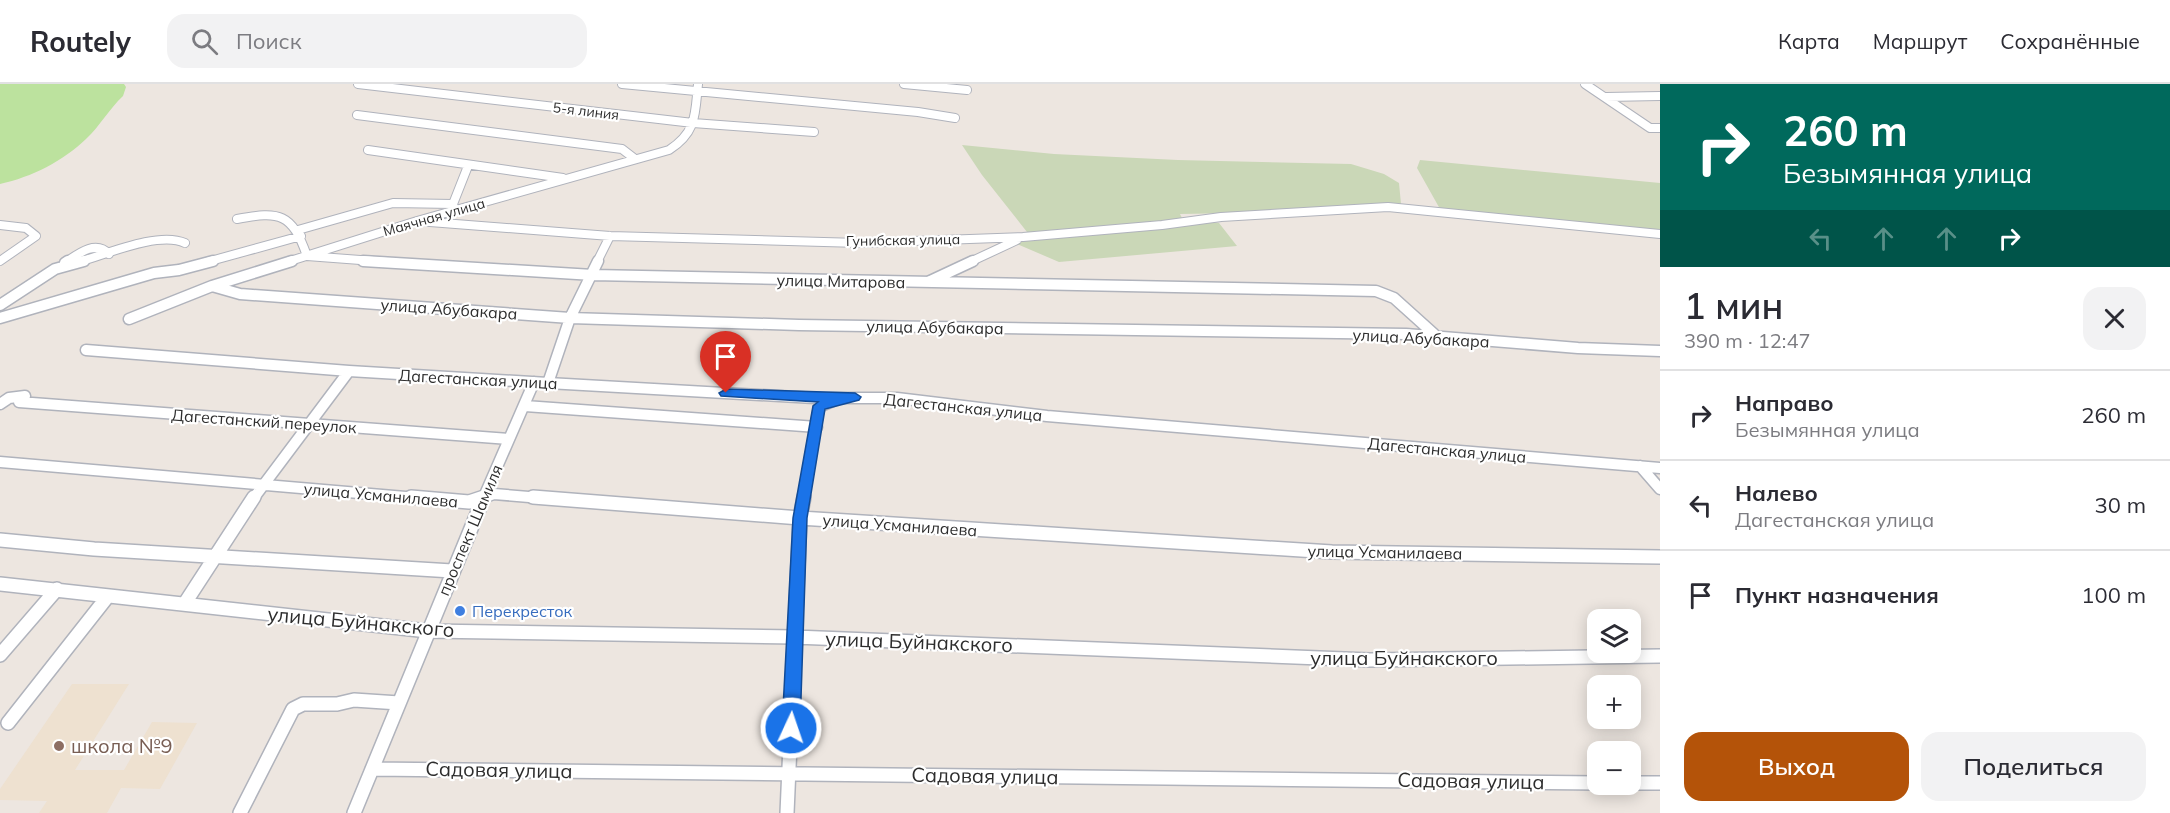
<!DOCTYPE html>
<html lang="ru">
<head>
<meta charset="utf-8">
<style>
	:root { --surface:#fff; --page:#f2f2f3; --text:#2b2b33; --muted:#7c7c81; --line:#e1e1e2; --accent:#b45309 }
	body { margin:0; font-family:Mulish,sans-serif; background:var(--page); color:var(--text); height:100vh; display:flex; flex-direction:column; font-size:22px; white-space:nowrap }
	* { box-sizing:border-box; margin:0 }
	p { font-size:20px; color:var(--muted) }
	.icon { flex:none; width:33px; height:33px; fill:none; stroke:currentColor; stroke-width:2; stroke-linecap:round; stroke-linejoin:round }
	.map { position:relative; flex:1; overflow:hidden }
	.panel { display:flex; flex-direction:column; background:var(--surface); width:510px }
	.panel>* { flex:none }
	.guide { background:#00695c; color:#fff; overflow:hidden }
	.tools { position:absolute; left:1587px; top:525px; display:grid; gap:12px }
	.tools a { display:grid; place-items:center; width:54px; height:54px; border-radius:12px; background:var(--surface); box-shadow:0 3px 15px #0003; font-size:30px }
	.pin { position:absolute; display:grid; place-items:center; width:51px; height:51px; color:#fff; margin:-62px -26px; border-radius:50% 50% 50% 0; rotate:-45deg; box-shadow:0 0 6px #0007 }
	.pin .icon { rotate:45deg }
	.me { position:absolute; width:66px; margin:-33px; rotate:3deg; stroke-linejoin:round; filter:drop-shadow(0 0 4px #0008) }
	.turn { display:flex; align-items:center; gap:21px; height:126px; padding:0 24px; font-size:27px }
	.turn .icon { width:78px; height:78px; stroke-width:2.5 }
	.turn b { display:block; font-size:42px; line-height:51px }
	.lanes { display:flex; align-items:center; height:57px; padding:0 24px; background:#0003; justify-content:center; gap:30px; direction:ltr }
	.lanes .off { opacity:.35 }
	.round { display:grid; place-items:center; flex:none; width:63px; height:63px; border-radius:18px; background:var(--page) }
	.summary { display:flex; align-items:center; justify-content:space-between; height:102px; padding:0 24px }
	h1 { font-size:36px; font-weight:600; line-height:45px }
	.cta { display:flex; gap:12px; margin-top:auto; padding:12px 24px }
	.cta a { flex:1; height:69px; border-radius:18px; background:var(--accent); color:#fff; font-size:24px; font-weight:600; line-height:69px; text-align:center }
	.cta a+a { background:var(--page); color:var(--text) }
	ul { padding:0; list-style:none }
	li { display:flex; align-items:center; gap:18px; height:90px; padding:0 24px; border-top:2px solid var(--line) }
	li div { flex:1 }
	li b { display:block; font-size:22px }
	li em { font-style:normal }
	header { display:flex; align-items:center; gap:36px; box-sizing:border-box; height:84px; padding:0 30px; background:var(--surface); border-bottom:2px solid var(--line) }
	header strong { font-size:28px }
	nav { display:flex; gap:33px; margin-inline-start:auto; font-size:21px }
	.search { width:420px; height:54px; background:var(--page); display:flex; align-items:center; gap:15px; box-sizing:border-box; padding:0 21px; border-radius:18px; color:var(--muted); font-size:22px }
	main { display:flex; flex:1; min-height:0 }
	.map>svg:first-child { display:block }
	.education { fill:#eee1d0 }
	.green { fill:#bce29e }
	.cemetery { fill:#cad7b7 }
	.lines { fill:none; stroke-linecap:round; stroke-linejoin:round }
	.street-far2-casing { stroke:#b0b3bc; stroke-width:10 }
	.street-far1-casing { stroke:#b0b3bc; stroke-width:13 }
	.street-casing { stroke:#b0b3bc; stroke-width:16 }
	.street-far2 { stroke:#fff; stroke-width:8 }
	.street-far1 { stroke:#fff; stroke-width:10 }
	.street { stroke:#fff; stroke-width:13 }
	.route { fill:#1a73e8; stroke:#114b97; stroke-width:1.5 }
	.shop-dot { fill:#3f7fe0; stroke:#fff; stroke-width:2 }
	.education-dot { fill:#8d6e63; stroke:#fff; stroke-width:2 }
	.labels { text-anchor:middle; stroke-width:4.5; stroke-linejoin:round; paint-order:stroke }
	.far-street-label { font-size:14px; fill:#2d2d2d; stroke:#fff }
	.street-label { font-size:16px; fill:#2d2d2d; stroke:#fff }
	.shop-label { font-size:16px; fill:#366cbe; stroke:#fff; text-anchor:start }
	.near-street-label { font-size:20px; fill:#2d2d2d; stroke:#fff }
	.near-education-label { font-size:20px; fill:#785e54; stroke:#fff; text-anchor:start }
</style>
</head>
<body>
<header>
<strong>Routely</strong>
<div class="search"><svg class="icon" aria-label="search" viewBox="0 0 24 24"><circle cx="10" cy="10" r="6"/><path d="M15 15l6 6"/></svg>Поиск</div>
<nav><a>Карта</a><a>Маршрут</a><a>Сохранённые</a></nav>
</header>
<main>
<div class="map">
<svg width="1660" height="729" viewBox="0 0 1660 729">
	<rect width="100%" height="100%" fill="#ede6e0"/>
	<!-- education -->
	<path class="education" d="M72 600H129L75 686H124L152 638 197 639 160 705 121 704 107 729H39L47 717 0 716V705Z"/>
	<!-- green -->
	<path class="green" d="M0 0H124L126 3 123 12C109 25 100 42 86 55 63 77 32 93 0 100Z"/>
	<!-- cemetery -->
	<path class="cemetery" d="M962 61 1054 70 1178 76 1351 80 1384 90 1399 99 1401 120 1239 129 1180 130 1182 134 1219 139 1237 162 1059 178 1017 160 1027 148 982 91Z
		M1420 76 1660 99V147L1440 125 1417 84Z"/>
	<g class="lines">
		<defs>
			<path id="street-far2" d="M358 0 693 39 814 48
				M622 0 918 28 955 34
				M904 0 967 6
				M1585 0 1650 44H1660
				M1606 13 1660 12
				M357 31 622 65 635 75
				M368 66 563 94
				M455 127 453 120 468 82
				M237 135C280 127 292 129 307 172L387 178
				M417 137 610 152 859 159 1023 153 1162 141 1221 133 1388 123 1660 150
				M0 141 26 144 36 152 0 177
				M298 146 393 119 453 120
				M66 178C79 169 96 156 109 170
				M79 178C107 170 159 147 185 159
				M207 178 301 152
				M287 178 417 137 669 66C697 48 695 30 698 0
				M597 178 610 152
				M970 178 1017 156"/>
			<path id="street-far1" d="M363 177 593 191 1376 207 1394 214 1434 250
				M65 179 68 177
				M928 198 973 177
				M212 202 240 210 570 234 799 241 1406 250 1578 264 1660 267
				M0 221 55 185 84 177
				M0 234 154 189 179 186 213 177
				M129 235 212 202 292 177
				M86 266 349 287 548 299 814 314H897L1047 332 1660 384
				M548 299 570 234 598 177
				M19 318 509 355
				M0 320 9 314 25 312
				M525 322 817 343
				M0 378 429 415
				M1640 382 1660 405
				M253 415 349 287
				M480 415 494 410 553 415
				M483 415 534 298
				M803 415 819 323 835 316"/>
			<path id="street" d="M411 413 469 418 484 413
				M533 413 800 434 1332 468 1660 473
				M0 456 94 465 452 487
				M0 500 428 547 795 553 1370 576 1660 572
				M185 519 254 413
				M0 571 57 505
				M8 639 108 512
				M372 685 1598 699
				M1630 699H1660
				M240 729 293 625 303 620H337L354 616 399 619
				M354 729 484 413
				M787 729 800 434 804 413"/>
		</defs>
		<!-- street-far2 casing -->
		<use href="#street-far2" class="street-far2-casing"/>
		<!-- street-far1 casing -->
		<use href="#street-far1" class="street-far1-casing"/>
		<!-- street casing -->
		<use href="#street" class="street-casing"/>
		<!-- street-far2 -->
		<use href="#street-far2" class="street-far2"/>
		<!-- street-far1 -->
		<use href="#street-far1" class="street-far1"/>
		<!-- street -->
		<use href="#street" class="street"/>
	</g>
	<!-- route -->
	<path class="route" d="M726 305 855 309 861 313 859 316 825 325 807 434 800 644 798 650 791 652 785 650 782 644 793 434 813 322 818 318 721 312 719 309Z"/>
	<!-- markers -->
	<circle class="shop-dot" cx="460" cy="527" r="6"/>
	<circle class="education-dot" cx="59" cy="662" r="6"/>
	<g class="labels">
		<!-- far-street labels -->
		<g class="far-street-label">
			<text transform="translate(586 27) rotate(7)" y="5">5-я линия</text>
			<text transform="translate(434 133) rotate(-16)" y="5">Маячная улица</text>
			<text transform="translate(903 156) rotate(-1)" y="5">Гунибская улица</text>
		</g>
		<!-- street labels -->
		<g class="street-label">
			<text transform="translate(841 197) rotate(1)" y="6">улица Митарова</text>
			<text transform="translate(449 225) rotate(4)" y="6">улица Абубакара</text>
			<text transform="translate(935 243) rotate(1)" y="6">улица Абубакара</text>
			<text transform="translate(1421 254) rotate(3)" y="6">улица Абубакара</text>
			<text transform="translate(478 295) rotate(3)" y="6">Дагестанская улица</text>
			<text transform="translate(963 323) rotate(6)" y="6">Дагестанская улица</text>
			<text transform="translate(264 337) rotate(4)" y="6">Дагестанский переулок</text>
			<text transform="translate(1447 366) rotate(5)" y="6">Дагестанская улица</text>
			<text transform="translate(381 411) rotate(5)" y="6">улица Усманилаева</text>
			<text transform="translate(900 441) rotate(4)" y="6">улица Усманилаева</text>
			<text transform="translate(470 446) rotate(-67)" y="6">проспект Шамиля</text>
			<text transform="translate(1385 468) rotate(1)" y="6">улица Усманилаева</text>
		</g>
		<!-- shop labels -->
		<g class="shop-label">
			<text x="472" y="533">Перекресток</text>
		</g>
		<!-- near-street labels -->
		<g class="near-street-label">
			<text transform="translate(361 538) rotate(5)" y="7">улица Буйнакского</text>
			<text transform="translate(919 558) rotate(2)" y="7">улица Буйнакского</text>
			<text x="1404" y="581">улица Буйнакского</text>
			<text transform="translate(499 686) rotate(1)" y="7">Садовая улица</text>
			<text transform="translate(985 692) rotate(1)" y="7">Садовая улица</text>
			<text transform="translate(1471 697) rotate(1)" y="7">Садовая улица</text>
		</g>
		<!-- near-education labels -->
		<g class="near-education-label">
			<text x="71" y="669">школа №9</text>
		</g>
	</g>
</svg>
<div class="tools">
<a><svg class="icon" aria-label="layers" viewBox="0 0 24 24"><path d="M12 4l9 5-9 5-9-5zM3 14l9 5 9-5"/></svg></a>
<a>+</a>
<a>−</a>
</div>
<div class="pin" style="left:726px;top:309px;background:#d93025"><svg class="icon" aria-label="arrive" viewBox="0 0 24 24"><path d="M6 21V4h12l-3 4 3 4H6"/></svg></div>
<svg class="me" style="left:791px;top:644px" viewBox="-20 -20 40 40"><circle r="17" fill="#1a73e8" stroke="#fff" stroke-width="3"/><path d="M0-11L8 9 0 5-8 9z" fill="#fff"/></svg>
</div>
<section class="panel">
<div class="guide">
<div class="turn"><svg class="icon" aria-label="right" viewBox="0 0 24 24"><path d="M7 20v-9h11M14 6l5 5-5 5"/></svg><div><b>260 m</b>Безымянная улица</div></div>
<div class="lanes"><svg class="icon off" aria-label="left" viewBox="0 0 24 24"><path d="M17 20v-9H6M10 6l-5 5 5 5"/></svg><svg class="icon off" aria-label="ahead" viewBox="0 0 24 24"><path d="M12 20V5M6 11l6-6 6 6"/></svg><svg class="icon off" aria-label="ahead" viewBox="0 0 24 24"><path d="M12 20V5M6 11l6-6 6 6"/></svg><svg class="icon" aria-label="right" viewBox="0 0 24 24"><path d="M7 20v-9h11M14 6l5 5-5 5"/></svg></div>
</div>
<div class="summary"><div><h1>1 мин</h1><p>390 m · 12:47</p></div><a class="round"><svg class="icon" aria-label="close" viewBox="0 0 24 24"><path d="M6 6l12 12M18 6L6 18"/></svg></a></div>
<ul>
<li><svg class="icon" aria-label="right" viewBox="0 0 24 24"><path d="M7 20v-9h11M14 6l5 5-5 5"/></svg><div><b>Направо</b><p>Безымянная улица</p></div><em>260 m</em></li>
<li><svg class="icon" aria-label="left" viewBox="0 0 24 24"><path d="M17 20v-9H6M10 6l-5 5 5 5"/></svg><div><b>Налево</b><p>Дагестанская улица</p></div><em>30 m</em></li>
<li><svg class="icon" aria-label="arrive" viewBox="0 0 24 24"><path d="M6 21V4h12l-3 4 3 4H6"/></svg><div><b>Пункт назначения</b></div><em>100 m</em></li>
</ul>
<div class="cta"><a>Выход</a><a>Поделиться</a></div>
</section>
</main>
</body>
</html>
